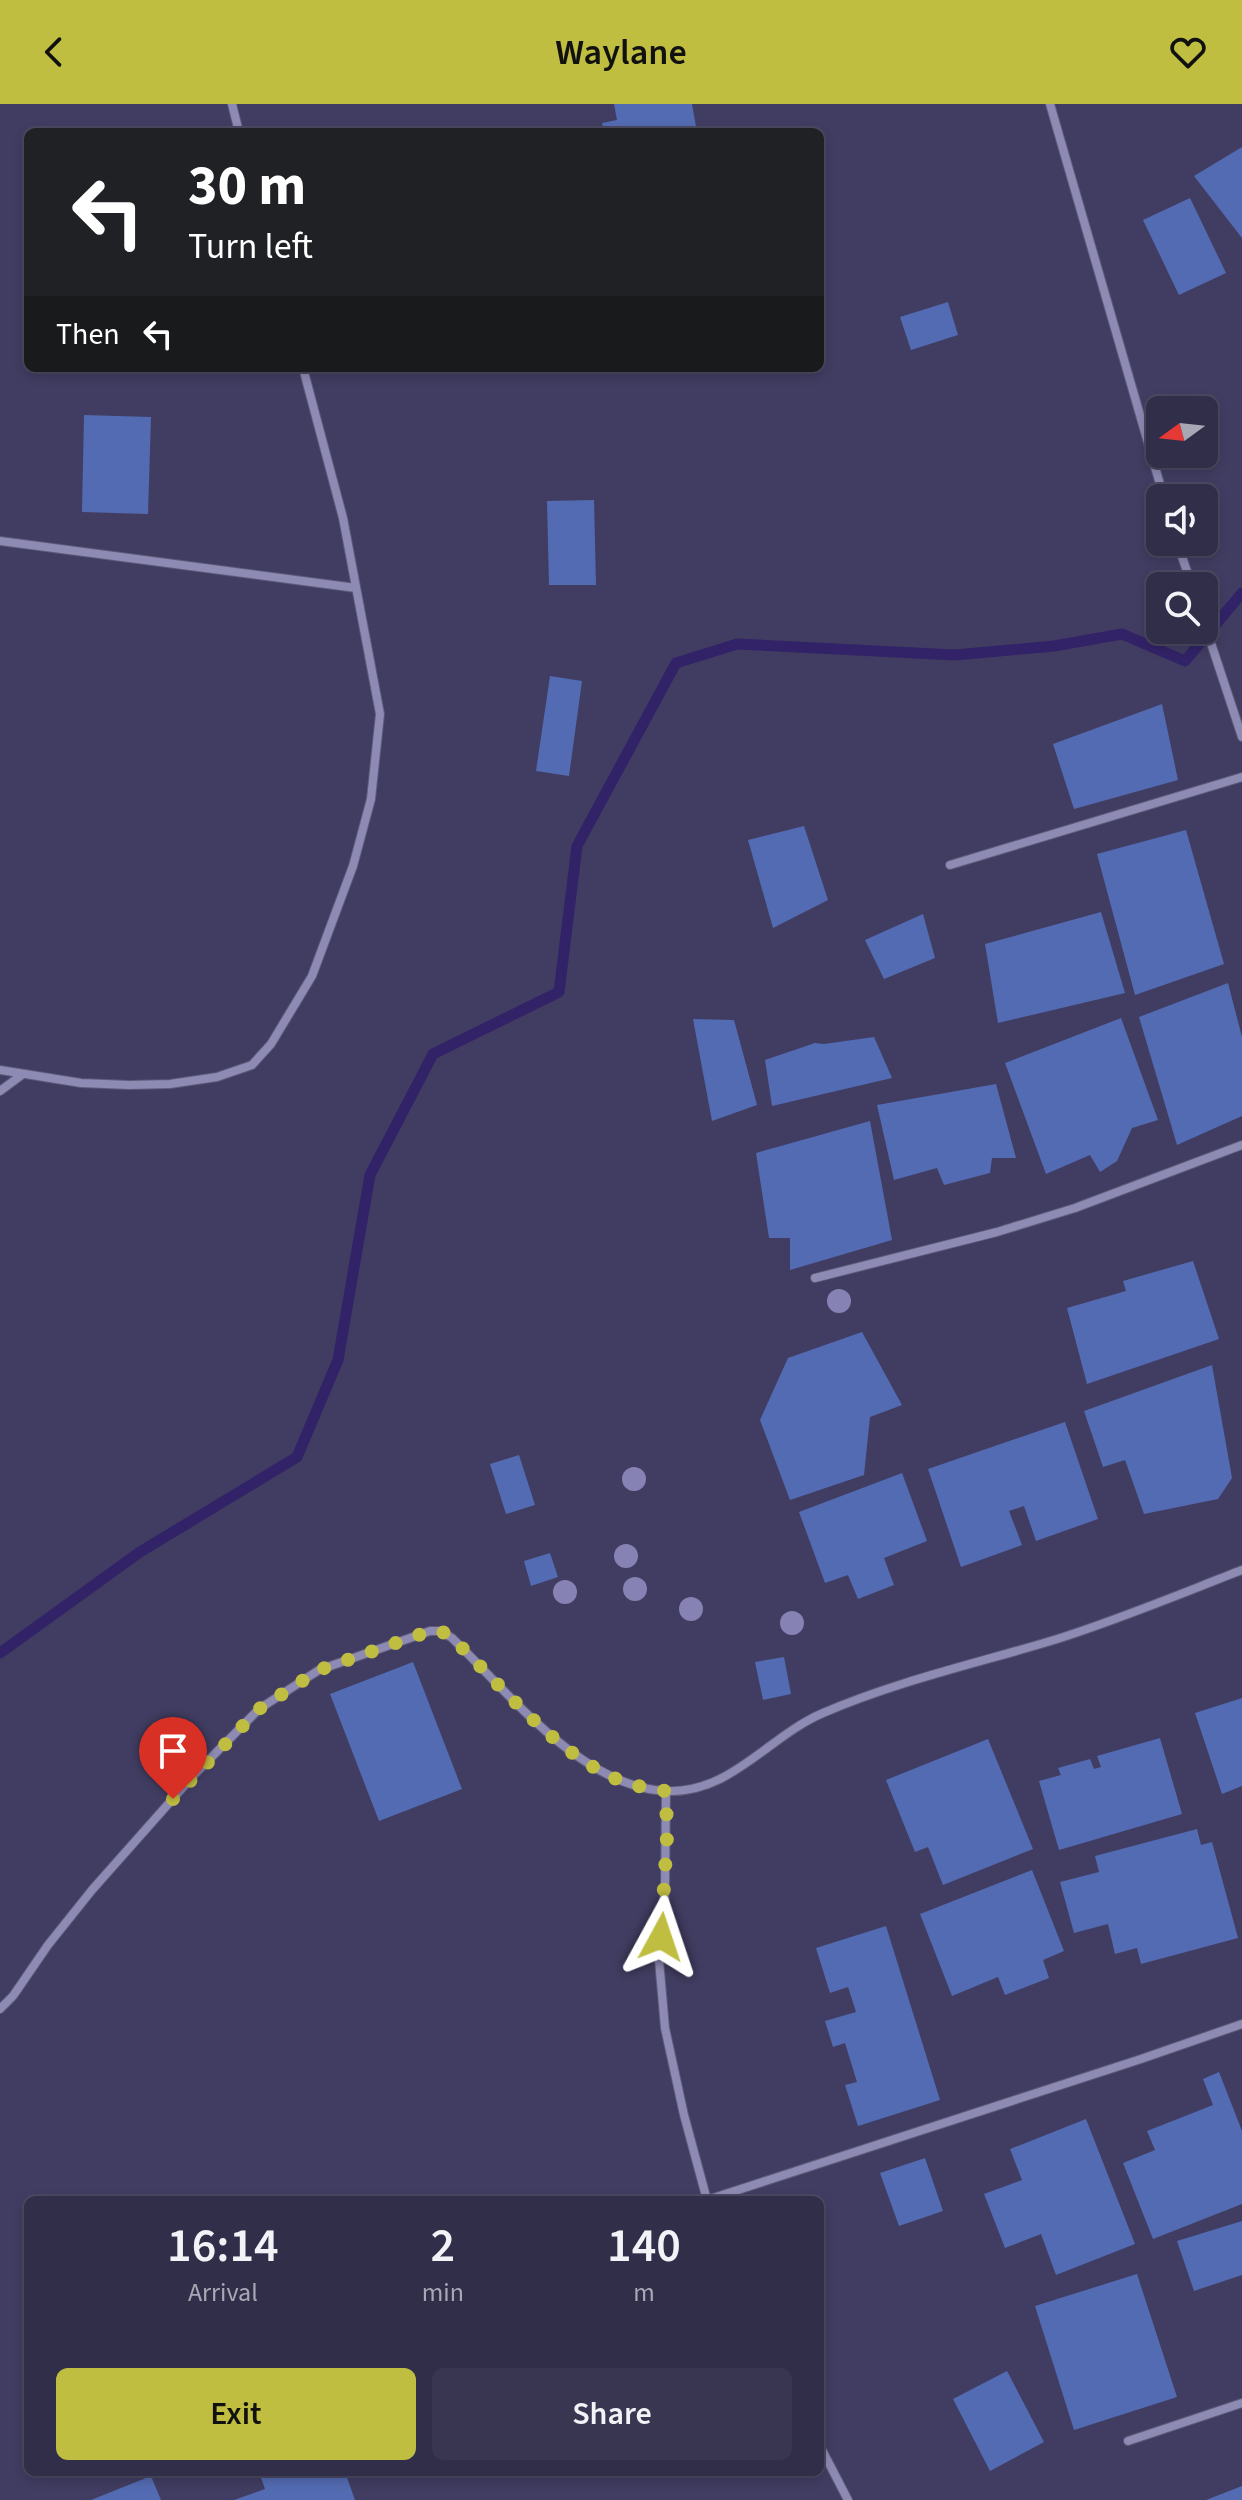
<!DOCTYPE html>
<html lang="en">
<head>
<meta charset="utf-8">
<style>
	:root { --surface:#312e4a; --page:#393651; --text:#f1f3f6; --muted:#a8a8b5; --line:#4c4a62; --accent:#c0be40 }
	body { margin:0; font-family:"Source Sans 3",sans-serif; background:var(--page); color:var(--text); height:100vh; display:flex; flex-direction:column; font-size:30px; white-space:nowrap }
	* { box-sizing:border-box; margin:0 }
	p { font-size:26px; color:var(--muted) }
	.icon { flex:none; width:44px; height:44px; fill:none; stroke:currentColor; stroke-width:2; stroke-linecap:round; stroke-linejoin:round }
	.map { position:relative; flex:1; overflow:hidden }
	.sheet { position:absolute; left:24px; top:2092px; width:800px; height:280px; display:flex; flex-direction:column; background:var(--surface); border-radius:12px; box-shadow:0 4px 12px #0003,0 0 0 2px var(--line) }
	.sheet>* { flex:none }
	.top-card { position:absolute; left:24px; top:24px; width:800px; height:244px; border-radius:12px; box-shadow:0 4px 12px #0003,0 0 0 2px var(--line); background:#202124; color:#fff; overflow:hidden }
	.needle { width:52px; rotate:255deg }
	.controls { position:absolute; left:1146px; top:292px; display:grid; gap:16px }
	.controls a { display:grid; place-items:center; width:72px; height:72px; border-radius:12px; background:var(--surface); box-shadow:0 4px 12px #0003,0 0 0 2px var(--line); font-size:40px }
	.pin { position:absolute; display:grid; place-items:center; width:68px; height:68px; color:#fff; margin:-82px -34px; border-radius:50% 50% 50% 0; rotate:-45deg; box-shadow:0 0 8px #0007 }
	.pin .icon { rotate:45deg }
	.me { position:absolute; width:88px; margin:-44px; rotate:5deg; stroke-linejoin:round; filter:drop-shadow(0 0 6px #0008) }
	.turn { display:flex; align-items:center; gap:28px; height:168px; padding:0 32px; font-size:36px }
	.turn .icon { width:104px; height:104px; stroke-width:2.5 }
	.turn b { display:block; font-size:56px; line-height:68px }
	.then { display:flex; align-items:center; height:76px; padding:0 32px; background:#0003; gap:16px; font-size:30px }
	.eta { display:flex; justify-content:space-evenly; align-items:center; height:136px; text-align:center }
	.eta b { font-size:48px; font-weight:600; line-height:56px }
	.cta { display:flex; gap:16px; margin-top:auto; padding:16px 32px }
	.cta a { flex:1; height:92px; border-radius:12px; background:var(--accent); color:#111; font-size:32px; font-weight:600; line-height:92px; text-align:center }
	.cta a+a { background:var(--page); color:var(--text) }
	header { display:flex; justify-content:space-between; align-items:center; height:104px; padding:0 32px; background:var(--accent); color:#111; font-size:36px; font-weight:600 }
	.map>svg:first-child { display:block }
	.lines { fill:none; stroke-linecap:round; stroke-linejoin:round }
	.stream { stroke:#322368; stroke-width:11 }
	.building { fill:#536bb2 }
	.minor-casing { stroke:#5d5a79; stroke-width:10 }
	.minor { stroke:#8d8ab3; stroke-width:8 }
	.tree { fill:#8682b4 }
	.route { stroke:#c0be40; stroke-width:14; stroke-dasharray:0 25.2 }
</style>
</head>
<body>
<header><svg class="icon" aria-label="back" viewBox="0 0 24 24"><path d="M15 5l-7 7 7 7"/></svg>Waylane<svg class="icon" aria-label="heart" viewBox="0 0 24 24"><path d="M12 20l-8-8c-3-5 5-10 8-4 3-6 11-1 8 4z"/></svg></header>
<div class="map">
<svg width="1242" height="2396" viewBox="0 0 1242 2396">
	<rect width="100%" height="100%" fill="#413d62"/>
	<g class="lines">
		<!-- stream -->
		<path class="stream" d="M0 1549 140 1448 297 1353 338 1256 370 1071 433 950 559 888 577 742 676 559 737 540 955 551 1054 542 1122 530 1185 557 1242 489"/>
	</g>
	<!-- building -->
	<path class="building" d="M614 0H692L697 28H604L602 19 617 16Z
		M1242 43V134L1194 72Z
		M1190 94 1226 169 1179 191 1143 116Z
		M948 198 958 231 911 246 900 213Z
		M84 311 151 313 148 410 82 408Z
		M594 396 596 481H549L547 397Z
		M550 572 582 577 569 672 536 667Z
		M1162 600 1178 676 1074 705 1053 640Z
		M804 722 828 796 773 824 748 736Z
		M1186 726 1224 860 1135 891 1097 750Z
		M1101 808 1125 889 998 919 985 840Z
		M923 810 935 854 884 875 865 836Z
		M1228 879 1242 933V1012L1177 1041 1139 913Z
		M1121 914 1158 1016 1132 1024 1117 1057 1100 1068 1090 1051 1046 1070 1005 959Z
		M693 915 734 916 757 1001 712 1017Z
		M874 933 892 974 772 1002 765 956 815 939 824 940Z
		M996 980 1016 1054H992L990 1069 944 1081 937 1064 894 1076 877 1001Z
		M870 1017 892 1136 790 1166V1134H769L756 1049Z
		M1193 1157 1219 1235 1087 1280 1067 1204 1126 1187 1123 1177Z
		M862 1228 902 1301 870 1313 864 1371 790 1396 760 1316 788 1254Z
		M1212 1261 1232 1374 1218 1395 1144 1410 1125 1356 1103 1363 1084 1307Z
		M1065 1318 1098 1415 1036 1437 1024 1402 1009 1407 1022 1441 961 1463 928 1365Z
		M519 1351 535 1401 506 1410 490 1360Z
		M902 1369 927 1437 884 1454 894 1481 858 1495 848 1471 825 1479 799 1408Z
		M550 1449 558 1473 531 1482 524 1457Z
		M784 1553 791 1590 763 1596 755 1558Z
		M413 1558 462 1685 379 1717 330 1590Z
		M1242 1594V1682L1222 1690 1195 1609Z
		M1160 1634 1182 1710 1059 1746 1039 1677 1061 1671 1058 1664 1090 1655 1094 1665 1101 1663 1097 1652Z
		M988 1635 1033 1745 943 1781 928 1743 915 1748 886 1676Z
		M1197 1725 1201 1741 1212 1738 1238 1834 1141 1860 1137 1844 1115 1850 1108 1820 1074 1829 1060 1778 1099 1768 1095 1752Z
		M1032 1766 1064 1847 1043 1856 1049 1874 1005 1891 998 1873 952 1892 920 1810Z
		M886 1822 940 1996 858 2022 845 1981 857 1978 845 1939 833 1943 825 1917 856 1908 848 1883 830 1889 816 1844Z
		M1219 1968 1242 2027V2100L1153 2135 1123 2059 1155 2046 1147 2027 1213 2001 1203 1975Z
		M1086 2015 1135 2140 1056 2171 1041 2130 1005 2144 984 2090 1022 2076 1010 2045Z
		M925 2054 943 2107 899 2122 880 2069Z
		M1242 2117V2171L1194 2187 1177 2137Z
		M1137 2170 1177 2293 1074 2326 1035 2202Z
		M1007 2267 1044 2338 990 2367 953 2295Z
		M259 2368H345L355 2396H234L265 2385Z
		M151 2372 161 2396H91Z
		M1242 2382V2396H1206Z"/>
	<g class="lines">
		<defs>
			<path id="minor" d="M232 0 239 28
				M1050 0 1164 394
				M0 437 356 484
				M1177 438 1192 482
				M1204 518 1242 633
				M950 761 1242 673
				M0 966 81 979 129 981 170 980 217 973 252 961 271 940 312 872 353 762 371 695 380 610 343 414 303 264
				M0 987 23 970
				M815 1174 997 1128 1075 1104 1242 1041
				M666 1687 665 1786 659 1856 665 1924 684 2011 707 2096
				M0 1905 13 1892 48 1841 92 1786 193 1672 259 1605 319 1566 430 1527H441L452 1534C508 1588 581 1682 664 1687 730 1691 767 1633 823 1609 897 1577 978 1559 1054 1536 1118 1516 1180 1490 1242 1466
				M707 2096 1141 1955 1242 1920
				M1128 2337 1242 2299
				M820 2342 848 2396"/>
		</defs>
		<!-- minor casing -->
		<use href="#minor" class="minor-casing"/>
		<!-- minor -->
		<use href="#minor" class="minor"/>
	</g>
	<!-- trees -->
	<g class="tree">
		<circle cx="839" cy="1197" r="12"/>
		<circle cx="634" cy="1375" r="12"/>
		<circle cx="626" cy="1452" r="12"/>
		<circle cx="635" cy="1485" r="12"/>
		<circle cx="565" cy="1488" r="12"/>
		<circle cx="691" cy="1505" r="12"/>
		<circle cx="792" cy="1519" r="12"/>
	</g>
	<g class="lines">
		<!-- route -->
		<path class="route" d="M173 1695 259 1605 319 1566 430 1527H441L452 1534C498 1578 550 1642 606 1670 624 1680 645 1684 666 1687L667 1733 661 1833"/>
	</g>
</svg>
<div class="controls">
<a><svg class="needle" viewBox="-14 -14 28 28"><path d="M0-13l5 13h-10z" fill="#e53935"/><path d="M0 13l5-13h-10z" fill="#a8a8b5"/></svg></a>
<a><svg class="icon" aria-label="sound" viewBox="0 0 24 24"><path d="M4 9h4l5-4v14l-5-4H4zM17 9q2 3 0 6"/></svg></a>
<a><svg class="icon" aria-label="search" viewBox="0 0 24 24"><circle cx="10" cy="10" r="6"/><path d="M15 15l6 6"/></svg></a>
</div>
<div class="pin" style="left:173px;top:1695px;background:#d93025"><svg class="icon" aria-label="arrive" viewBox="0 0 24 24"><path d="M6 21V4h12l-3 4 3 4H6"/></svg></div>
<svg class="me" style="left:661px;top:1833px" viewBox="-20 -20 40 40"><path d="M0-17L14 15 0 8-14 15z" fill="#c0be40" stroke="#fff" stroke-width="4"/></svg>
<div class="top-card">
<div class="turn"><svg class="icon" aria-label="left" viewBox="0 0 24 24"><path d="M17 20v-9H6M10 6l-5 5 5 5"/></svg><div><b>30 m</b>Turn left</div></div>
<div class="then">Then<svg class="icon" aria-label="left" viewBox="0 0 24 24"><path d="M17 20v-9H6M10 6l-5 5 5 5"/></svg></div>
</div>
<section class="sheet">
<div class="eta">
<div><b>16:14</b><p>Arrival</p></div>
<div><b>2</b><p>min</p></div>
<div><b>140</b><p>m</p></div>
</div>
<div class="cta"><a>Exit</a><a>Share</a></div>
</section>
</div>
</body>
</html>
